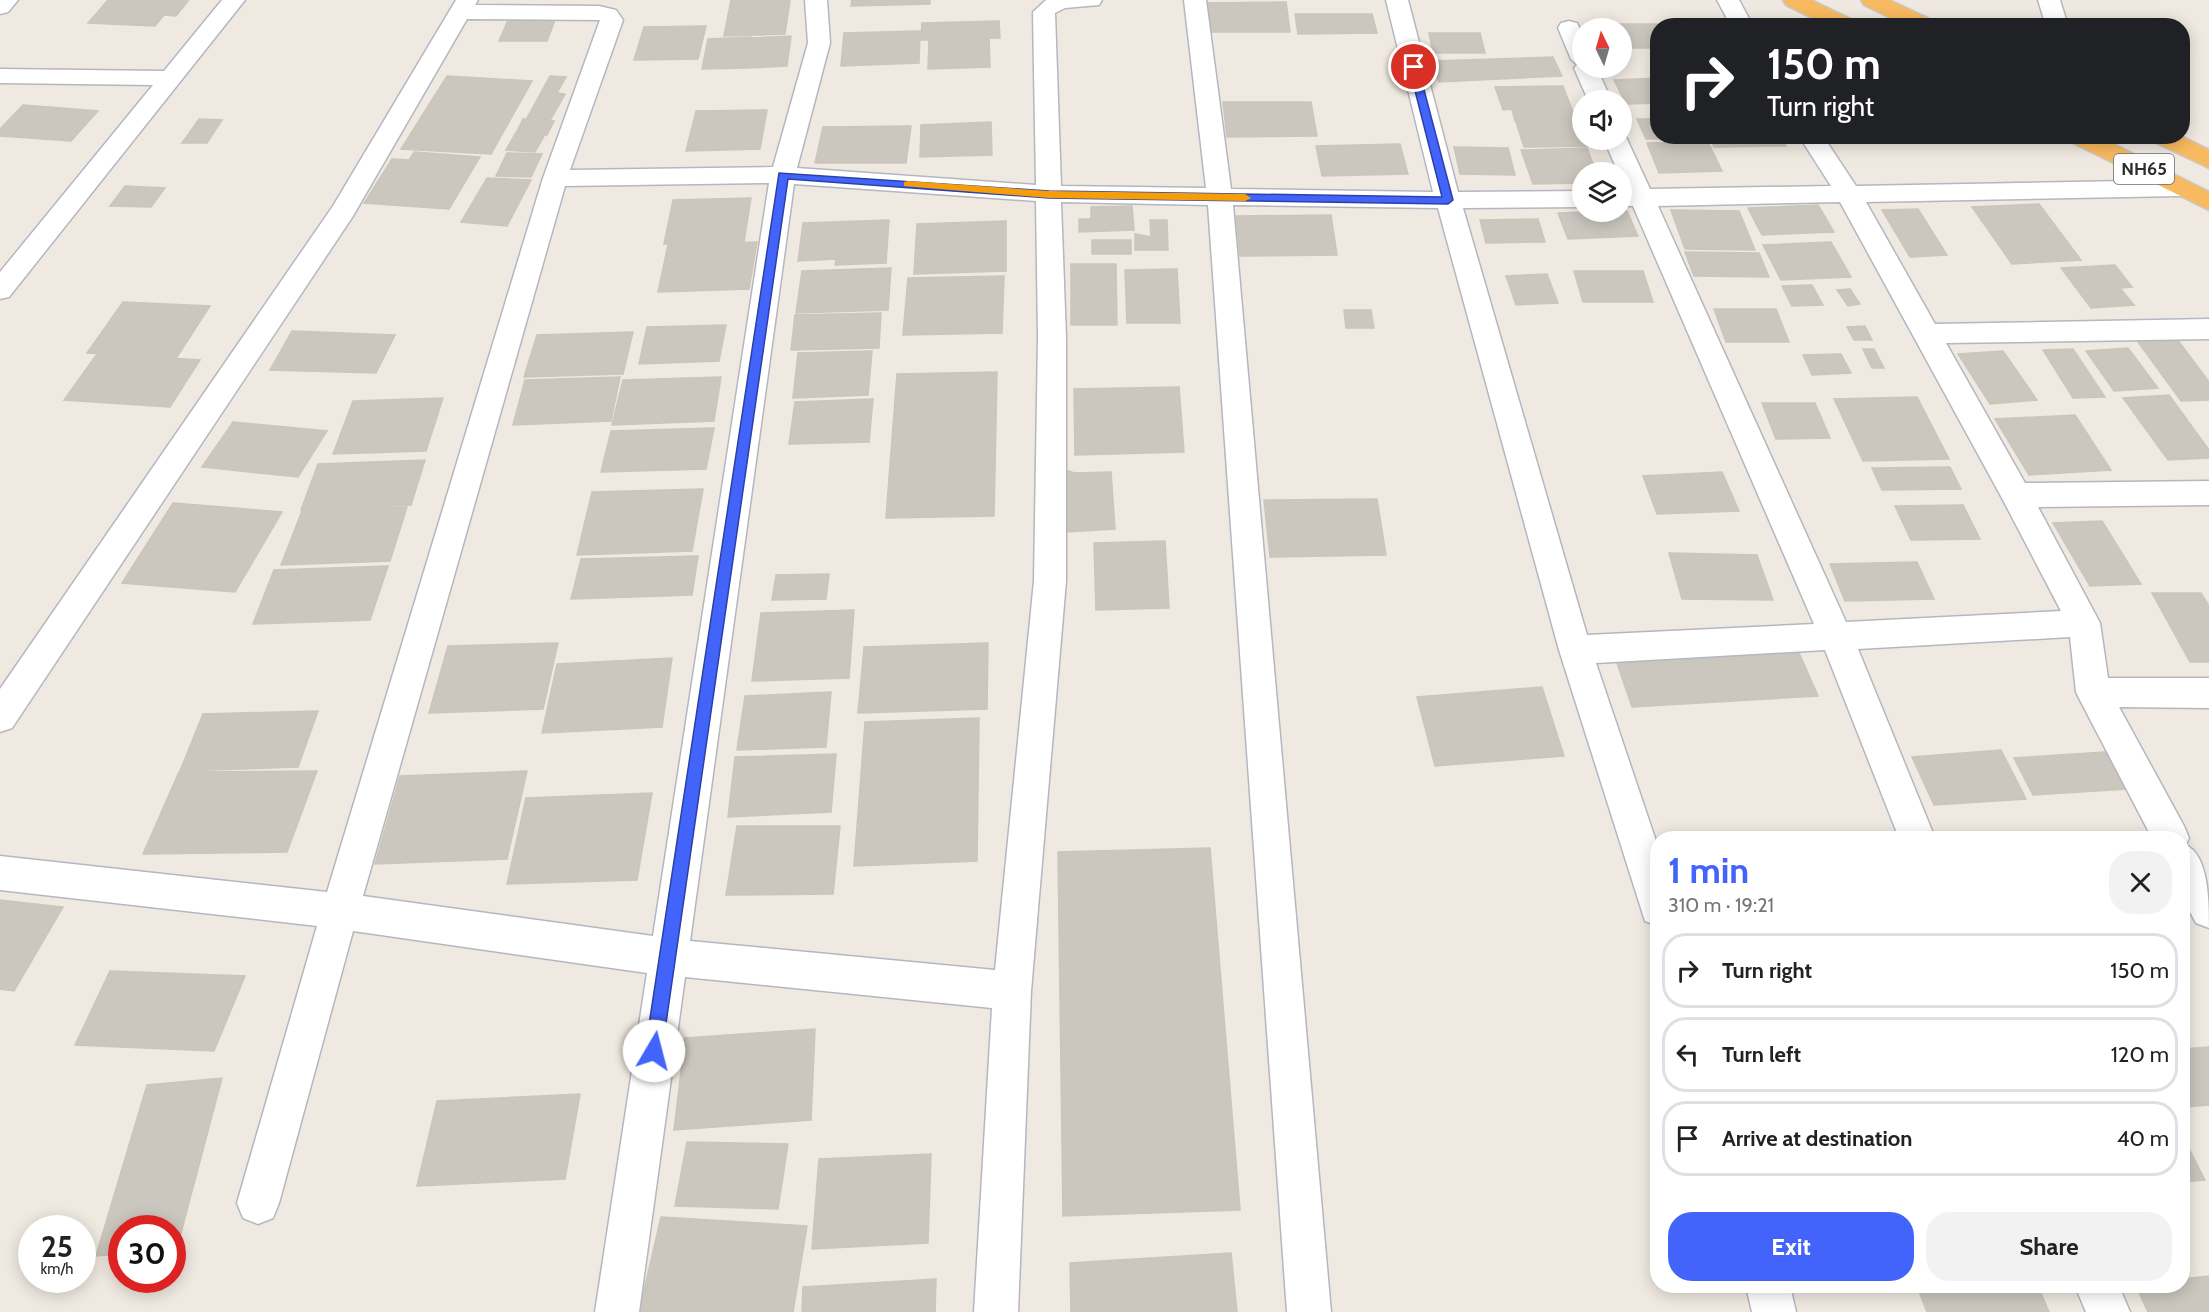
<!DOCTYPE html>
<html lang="en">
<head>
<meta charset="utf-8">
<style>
	:root { --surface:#fff; --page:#f2f2f2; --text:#222; --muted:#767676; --line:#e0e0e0; --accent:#4264fb }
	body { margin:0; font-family:Cabin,sans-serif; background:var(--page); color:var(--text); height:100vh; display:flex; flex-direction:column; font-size:22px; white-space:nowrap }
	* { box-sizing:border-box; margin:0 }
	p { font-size:20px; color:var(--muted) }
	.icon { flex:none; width:33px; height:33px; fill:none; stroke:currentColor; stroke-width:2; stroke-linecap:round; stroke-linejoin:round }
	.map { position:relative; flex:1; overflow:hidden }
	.drawer { position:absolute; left:1650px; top:831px; width:540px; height:462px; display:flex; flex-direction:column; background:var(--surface); border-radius:24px; box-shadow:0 3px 15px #0003 }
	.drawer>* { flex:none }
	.hud { position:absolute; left:1650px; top:18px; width:540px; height:126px; border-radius:24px; box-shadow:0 3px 15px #0003; background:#202124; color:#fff; overflow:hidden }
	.needle { width:39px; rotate:355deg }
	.fabs { position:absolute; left:1572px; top:18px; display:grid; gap:12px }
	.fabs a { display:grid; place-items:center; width:60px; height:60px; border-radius:50%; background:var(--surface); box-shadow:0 3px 15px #0003; font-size:30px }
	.speed { position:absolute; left:18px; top:1215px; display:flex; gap:12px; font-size:30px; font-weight:700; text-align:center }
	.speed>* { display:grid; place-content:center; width:78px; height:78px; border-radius:50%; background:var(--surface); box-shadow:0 3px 15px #0003; line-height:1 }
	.speed small { font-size:15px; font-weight:400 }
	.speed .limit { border:9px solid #d22; background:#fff; color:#111 }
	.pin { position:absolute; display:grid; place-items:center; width:51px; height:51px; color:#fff; margin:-26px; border:3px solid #fff; border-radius:50%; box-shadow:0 2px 6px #0007 }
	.me { position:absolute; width:66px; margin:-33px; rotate:8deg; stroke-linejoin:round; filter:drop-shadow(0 0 4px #0008) }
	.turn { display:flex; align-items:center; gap:21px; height:126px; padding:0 18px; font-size:27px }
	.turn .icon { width:78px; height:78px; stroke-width:2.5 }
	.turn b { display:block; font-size:42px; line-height:51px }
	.round { display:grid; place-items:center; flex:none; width:63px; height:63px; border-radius:24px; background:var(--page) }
	.overview { display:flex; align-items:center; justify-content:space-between; height:102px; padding:0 18px }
	h1 { font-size:36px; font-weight:800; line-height:45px; color:var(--accent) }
	.cta { display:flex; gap:12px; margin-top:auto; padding:12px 18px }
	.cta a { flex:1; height:69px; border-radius:24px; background:var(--accent); color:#fff; font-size:24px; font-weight:800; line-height:69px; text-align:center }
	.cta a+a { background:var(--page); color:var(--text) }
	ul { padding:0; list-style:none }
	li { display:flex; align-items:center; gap:18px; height:75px; margin:0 12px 9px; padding:0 6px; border:3px solid var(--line); border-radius:24px }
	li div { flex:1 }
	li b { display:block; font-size:22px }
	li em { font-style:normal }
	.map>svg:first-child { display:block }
	.building { fill:#cbc7bf; stroke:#cbc5ba; stroke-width:1.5; fill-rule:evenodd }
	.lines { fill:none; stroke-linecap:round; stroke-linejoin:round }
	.minor-casing { stroke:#b4b7c1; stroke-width:3 }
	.trunk-casing { stroke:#c9c9c9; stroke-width:3 }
	.minor { fill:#fff; fill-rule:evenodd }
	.trunk { fill:#f8ba60; fill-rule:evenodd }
	.route { fill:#4264fb; stroke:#2b41a3; stroke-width:1.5 }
	.slow { fill:#f59e0b }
	.labels { text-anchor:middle; stroke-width:6; stroke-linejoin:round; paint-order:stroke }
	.shield { fill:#fff; stroke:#6d6d6d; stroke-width:1.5 }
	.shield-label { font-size:18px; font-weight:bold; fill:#2e2e2e }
</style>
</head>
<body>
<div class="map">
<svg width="2209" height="1312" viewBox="0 0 2209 1312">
	<rect width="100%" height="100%" fill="#efe9e1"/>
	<!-- building -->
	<path class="building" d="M108 0H157L188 1 176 16 164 15 155 26 88 23Z
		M731 0H790L785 34 724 36Z
		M852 0H930V4L851 6Z
		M1286 2 1290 32H1207L1204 3Z
		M1295 14H1372L1377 33 1298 34Z
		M508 20H555L547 41H499Z
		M999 21 1000 38 921 40 922 23Z
		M1612 24H1672L1673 26H1658V48H1623L1622 28H1614Z
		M706 26 698 59 634 60 644 27Z
		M920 31 919 63 841 66 844 33Z
		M1429 33H1480L1485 53H1433Z
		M791 36 787 66 747 68 752 38Z
		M751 37 746 68 702 69 708 39Z
		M989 39 990 67 928 69 929 41Z
		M1553 57 1562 76 1439 82 1432 61Z
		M447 76 532 81 491 154 401 149Z
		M550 76 566 77 557 93 565 94 551 119 527 118Z
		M1658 78V103L1626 104 1614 80Z
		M1563 86 1576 120 1515 121 1512 109 1503 110 1495 87Z
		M1223 102H1311L1317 136 1227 137Z
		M23 105 98 111 71 141 0 136V129Z
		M767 110 760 149 686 151 696 111Z
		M199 119 222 120 207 143H182Z
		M523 119 554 121 547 135 516 133Z
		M1637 119H1658V136H1699L1700 138 1646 139Z
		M1582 121V140H1590L1592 146 1524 147 1516 122Z
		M991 122 992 155 920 157 921 125Z
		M911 126 906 163H815L823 127Z
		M515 134 544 136 535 152 506 150Z
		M1709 136H1781L1786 146 1714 147Z
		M1708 142 1722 171 1659 173 1647 143Z
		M1400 144 1408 174 1322 176 1316 146Z
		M1454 147 1508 148 1515 175 1460 174Z
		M1587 148 1596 172H1582V183L1533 184 1521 150Z
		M414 152 480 157 449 209 364 203 392 159 409 160Z
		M507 153 542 154 531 177 496 176Z
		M487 178 531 180 507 226 461 222Z
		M125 186 165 188 151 207 110 206Z
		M751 198 744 242 664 244 673 200Z
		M2039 204 2081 260 2012 264 1972 207Z
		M1818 205 1834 232 1762 235 1748 208Z
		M1132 206 1134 230 1079 232V219H1091V207Z
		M1918 209 1947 255 1910 257 1882 210Z
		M1671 210 1739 211 1755 250 1685 249Z
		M1627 211 1638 236 1568 239 1558 213Z
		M1331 215 1337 255 1240 256 1236 216Z
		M1538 219 1545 242 1486 243 1480 220Z
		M889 220 886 263 835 265 836 259 798 261 803 223Z
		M1150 220H1167L1168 250H1135V234L1151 237Z
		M1006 221V271L914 274 917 224Z
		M1092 240H1131V254H1092Z
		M757 242 749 289 658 292 668 245Z
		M1831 242 1851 277 1781 280 1763 245Z
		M1685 252 1759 253 1769 277 1694 276Z
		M1071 264H1116L1117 325H1071Z
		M2115 265 2132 287 2120 288 2134 305 2091 308 2061 268Z
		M891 268 888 310 796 313 802 271Z
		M1177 269 1180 323H1127L1125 270Z
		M1574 271H1643L1653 302H1583Z
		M1547 274 1558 303 1516 305 1506 276Z
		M1004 276 1002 333 903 335 908 278Z
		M1812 285 1823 305 1792 306 1782 286Z
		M1850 289 1860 304 1848 306 1837 290Z
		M123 302 210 306 177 357 87 353Z
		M1714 309H1776L1789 342H1726Z
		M1344 310H1371L1374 328H1346Z
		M881 313 879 348 791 350 795 315Z
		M726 325 719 361 639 364 647 327Z
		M1865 326 1872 340H1854L1847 327Z
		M292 331 395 335 376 373 270 370Z
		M633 332 623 374 524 377 537 335Z
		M2177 339 2209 382V400L2181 401 2138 342Z
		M2128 348 2158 388 2114 391 2086 351Z
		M1863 349H1874L1884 368H1872Z
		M2073 349 2105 397 2073 398 2043 350Z
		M872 351 868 395 793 398 798 353Z
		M2003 351 2037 400 1990 404 1958 354Z
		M97 354 200 360 170 407 64 400Z
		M1841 354 1851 373 1812 375 1803 355Z
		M997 372 994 516 886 518 897 374Z
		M620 377 611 421 513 425 525 380Z
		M721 377 714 421 612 425 623 380Z
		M1179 387 1184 452 1075 455 1074 389Z
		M2169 395 2209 450V458L2168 460 2123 398Z
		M1917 397 1949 459 1863 461 1834 399ZM1899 412 1913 441H1892L1878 413Z
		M443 398 426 451 333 454 353 401Z
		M873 399 869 442 789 444 795 402Z
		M1762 403H1815L1830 438 1776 439Z
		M1899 412 1913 441H1892L1878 413Z
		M2075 415 2111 470 2029 475 1995 419Z
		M233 422 327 431 298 477 202 467Z
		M714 428 706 469 601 472 611 431Z
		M425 460 411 505 301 510 318 464Z
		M1950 467 1961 489 1882 490 1872 468Z
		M1061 469 1075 473 1111 472 1115 529 1065 532Z
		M1722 472 1739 511 1657 514 1643 476Z
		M703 489 692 551 577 555 592 492Z
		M1377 499 1386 555 1270 557 1264 500Z
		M173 503 282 512 235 592 122 583Z
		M1963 505 1980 539 1911 540 1895 506Z
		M407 507 390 561 281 565 302 511Z
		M2102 521 2141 584 2090 586 2053 523Z
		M1165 541 1169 608 1096 610 1094 543Z
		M1669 553 1757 555 1773 600 1682 599Z
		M698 556 692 595 571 599 581 559Z
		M1917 562 1934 599 1845 601 1830 564Z
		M388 566 370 620 253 624 274 570Z
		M829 574 826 599 772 600 776 575Z
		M2152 593H2201L2209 606V662H2190Z
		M854 610 849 678 752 681 761 613Z
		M558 643 543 709 429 713 448 646Z
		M988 643 987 709 858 713 864 647Z
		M1797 648 1818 696 1632 707 1616 660Z
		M672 658 662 727 542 733 557 664Z
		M1542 687 1564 756 1435 766 1417 697Z
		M831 692 826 747 737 750 745 696Z
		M318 711 298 767 180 771 203 714Z
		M979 718 977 861 854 866 865 722Z
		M2001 750 2026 799 1934 805 1912 757Z
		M2105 752 2127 789 2033 795 2014 758Z
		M836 754 831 812 728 817 735 757Z
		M317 771 287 852 143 854 179 772Z
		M527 771 507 859 375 864 400 776Z
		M652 793 637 880 507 884 526 798Z
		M737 826H840L833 894 726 895Z
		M1210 848 1240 1210 1063 1216 1058 852Z
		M0 900 63 907 14 991 0 989Z
		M110 971 245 976 214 1051 75 1045Z
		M815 1029 811 1120 674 1130 685 1038Z
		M2209 1047V1105L2185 1107 2182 1103V1049Z
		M222 1078 177 1248H172V1228H122V1254L96 1256 147 1085Z
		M580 1094 565 1179 417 1186 437 1101Z
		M2182 1135 2205 1180 2182 1182Z
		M687 1142 788 1144 778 1209 675 1206Z
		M931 1154 928 1243 812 1249 819 1159Z
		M661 1217 807 1226 793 1312H639Z
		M1231 1253 1237 1312H1071L1070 1263Z
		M2209 1276V1312H2148L2136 1286H2182V1279Z
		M936 1279 935 1312H802L803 1287Z
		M1917 1286H2038L2049 1312H1927Z"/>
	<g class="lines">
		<defs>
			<path id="minor" d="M0 0H18L8 12 0 14Z
				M222 0H245L9 297 0 299V272L153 85 0 83V69L164 71Z
				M456 0H478L475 5 599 6 616 10 623 20 570 170 773 167 808 43 805 0H827L830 43 797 168 1036 185 1033 12 1046 0H1102L1099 5 1065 8 1055 13 1061 186 1206 188 1184 0H1206L1231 189 1433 192 1386 0H1408L1458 192 1582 191V207L1463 208 1587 635 1814 624 1633 206H1622V190H1625L1622 181V172H1618L1604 140H1622V134L1625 135 1650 189 1831 186 1799 136H1823L1856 186 2180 180 2189 182 2193 188 2189 194 2180 196 1866 202 1935 324 2209 319V339L1946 343 2025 483 2209 481V505L2038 507 2100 623 2108 678H2209V708L2119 707 2184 826 2189 838 2186 845C2209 856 2209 902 2209 928L2196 923 2182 897V838H2152L2081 702 2076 692 2070 637 1858 649 1935 838H1899L1825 650 1596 663 1658 847V926L1645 921 1559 650 1438 208 1233 205 1331 1312H1287L1208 205 1061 202 1066 337V581L1031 991 1018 1312H974L992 1008 685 977 639 1312H595L647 973 353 931 279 1203 273 1218 258 1224 243 1218 237 1203 317 926 0 890V856L327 892 543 178 600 20 467 19 353 216 12 728 0 732V689L333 206ZM769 183 653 936 363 896 565 186ZM794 184 1036 201 1038 337 1034 581 995 970 690 941ZM1840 202 2003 500 2061 611 1846 622 1658 206Z
				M1717 0H1739L1753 26H1731Z
				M2038 0H2060L2068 26H2046Z
				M1569 21 1577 23 1582 33V68H1597L1611 100H1588L1574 68 1577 65 1571 59 1558 28 1561 23Z
				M1746 1286H1790L1796 1312H1752Z
				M2075 1286H2119L2130 1312H2086Z"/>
			<path id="trunk" d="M1783 0H1811L1855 21 1858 26H1828L1786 5Z
				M1861 0H1889L1934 21 1937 26H1907L1864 5Z
				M2066 136H2098L2209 192V210L2069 141Z
				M2149 136H2181L2209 150V168L2152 141Z"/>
		</defs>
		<!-- minor casing -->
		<use href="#minor" class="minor-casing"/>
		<!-- trunk casing -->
		<use href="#trunk" class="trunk-casing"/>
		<!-- minor -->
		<use href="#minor" class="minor"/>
		<!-- trunk -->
		<use href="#trunk" class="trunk"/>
	</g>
	<!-- route -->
	<path class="route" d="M1414 64 1418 67 1453 200 1448 204 1049 198 788 179 662 1051 660 1057 654 1060 648 1057 645 1051 779 173 1049 191 1442 197 1409 67Z"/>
	<!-- slow -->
	<path class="slow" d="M908 181 1049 191 1245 194 1251 198 1245 201 1049 198 904 186V182Z"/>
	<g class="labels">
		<!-- shield labels -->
		<rect class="shield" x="2114" y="154" width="60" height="30" rx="4.5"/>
		<g class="shield-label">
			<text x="2144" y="175">NH65</text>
		</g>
	</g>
</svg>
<div class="fabs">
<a><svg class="needle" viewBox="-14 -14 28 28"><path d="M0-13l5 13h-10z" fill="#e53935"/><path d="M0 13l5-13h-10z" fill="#767676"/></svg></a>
<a><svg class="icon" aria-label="sound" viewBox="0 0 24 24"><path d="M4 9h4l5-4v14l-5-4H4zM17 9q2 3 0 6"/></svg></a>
<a><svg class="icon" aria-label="layers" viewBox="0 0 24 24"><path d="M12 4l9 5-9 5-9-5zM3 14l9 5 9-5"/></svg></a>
</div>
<div class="speed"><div>25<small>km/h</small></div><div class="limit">30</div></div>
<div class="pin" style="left:1414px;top:67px;background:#d93025"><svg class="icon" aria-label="arrive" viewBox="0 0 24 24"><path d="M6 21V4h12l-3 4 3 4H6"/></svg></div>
<svg class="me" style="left:654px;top:1051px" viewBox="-20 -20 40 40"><circle r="19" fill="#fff"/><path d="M0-13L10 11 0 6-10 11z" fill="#4264fb"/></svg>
<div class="hud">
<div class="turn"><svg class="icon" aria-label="right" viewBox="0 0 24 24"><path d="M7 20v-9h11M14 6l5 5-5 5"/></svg><div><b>150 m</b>Turn right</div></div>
</div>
<section class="drawer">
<div class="overview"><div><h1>1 min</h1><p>310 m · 19:21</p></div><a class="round"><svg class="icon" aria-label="close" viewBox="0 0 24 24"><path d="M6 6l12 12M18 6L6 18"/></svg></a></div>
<ul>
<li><svg class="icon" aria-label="right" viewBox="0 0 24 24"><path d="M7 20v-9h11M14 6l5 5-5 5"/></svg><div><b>Turn right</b></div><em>150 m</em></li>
<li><svg class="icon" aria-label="left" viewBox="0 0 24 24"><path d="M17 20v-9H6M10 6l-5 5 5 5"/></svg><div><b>Turn left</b></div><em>120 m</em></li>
<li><svg class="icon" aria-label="arrive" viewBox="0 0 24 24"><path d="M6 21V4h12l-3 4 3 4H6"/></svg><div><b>Arrive at destination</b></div><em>40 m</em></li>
</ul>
<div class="cta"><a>Exit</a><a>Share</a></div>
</section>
</div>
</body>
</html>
